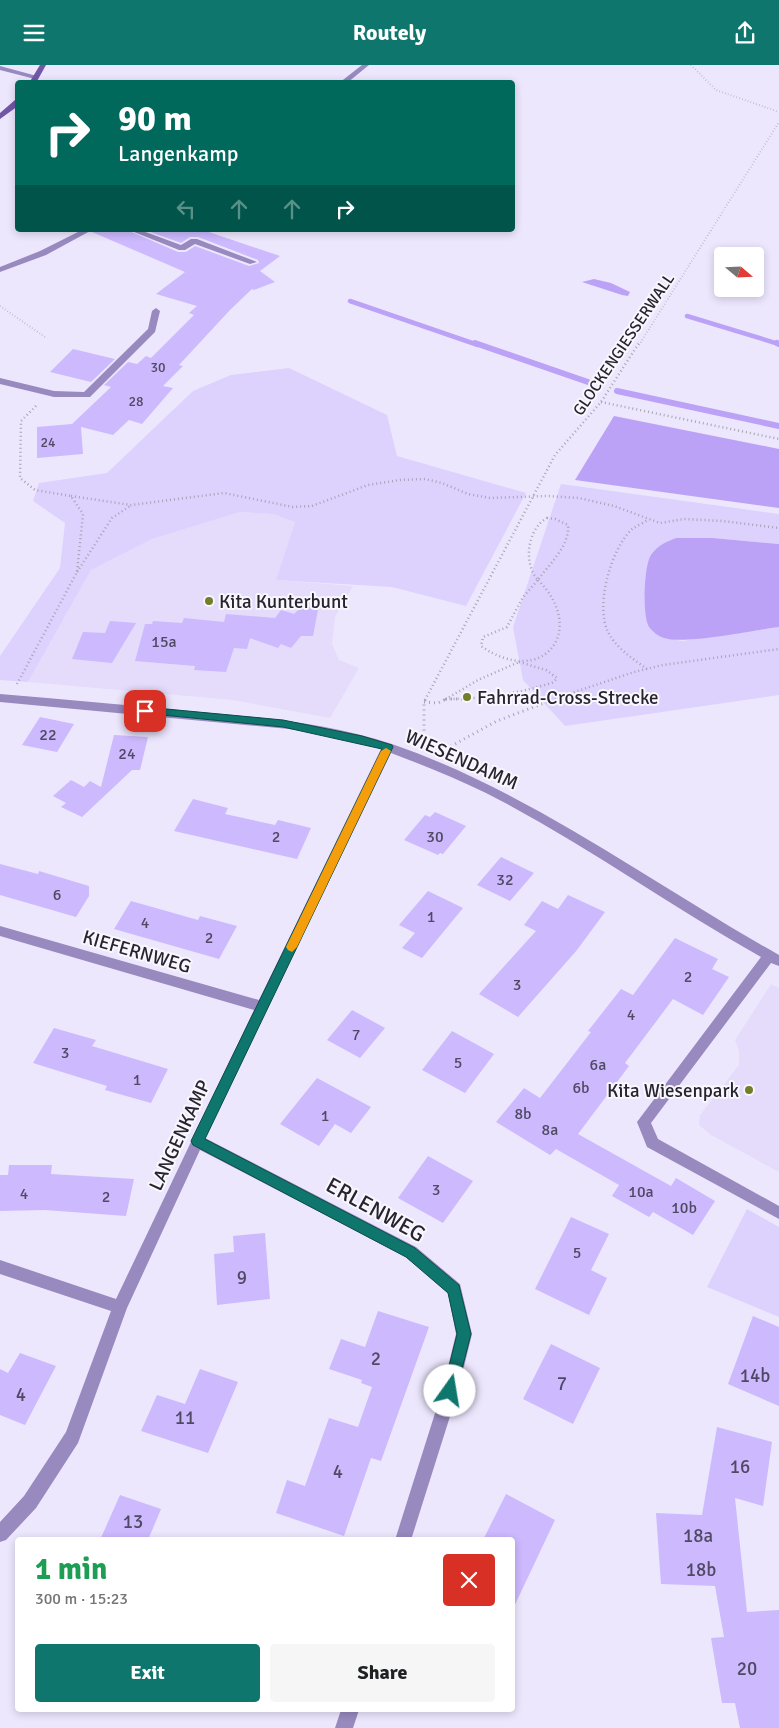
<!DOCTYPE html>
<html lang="en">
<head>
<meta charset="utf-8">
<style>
	:root { --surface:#fff; --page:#f6f6f6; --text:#202124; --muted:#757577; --accent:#0f766e }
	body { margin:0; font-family:Signika,sans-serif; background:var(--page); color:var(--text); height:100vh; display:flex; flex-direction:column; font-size:19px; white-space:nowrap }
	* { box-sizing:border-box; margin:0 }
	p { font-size:16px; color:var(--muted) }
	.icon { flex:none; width:28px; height:28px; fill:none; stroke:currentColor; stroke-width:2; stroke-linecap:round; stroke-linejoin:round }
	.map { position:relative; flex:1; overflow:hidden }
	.drawer { position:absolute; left:15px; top:1472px; width:500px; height:175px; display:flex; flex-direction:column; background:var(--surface); border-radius:5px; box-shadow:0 2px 8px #0003 }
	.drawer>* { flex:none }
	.hud { position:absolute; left:15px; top:15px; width:500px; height:152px; border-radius:5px; box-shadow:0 2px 8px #0003; background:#00695c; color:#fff; overflow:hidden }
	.needle { width:32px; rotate:109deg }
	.fabs { position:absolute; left:714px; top:182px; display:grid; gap:10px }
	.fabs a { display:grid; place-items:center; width:50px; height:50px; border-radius:5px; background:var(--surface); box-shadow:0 2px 8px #0003; font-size:25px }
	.pin { position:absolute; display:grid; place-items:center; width:42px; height:42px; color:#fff; margin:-21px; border-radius:10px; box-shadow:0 2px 8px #0006 }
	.me { position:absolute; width:55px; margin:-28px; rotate:13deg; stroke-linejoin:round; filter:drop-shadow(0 0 4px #0008) }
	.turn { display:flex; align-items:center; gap:18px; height:105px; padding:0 20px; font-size:22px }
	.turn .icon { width:65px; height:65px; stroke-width:2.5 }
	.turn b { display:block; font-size:35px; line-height:42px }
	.lanes { display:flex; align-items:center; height:48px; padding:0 20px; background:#0003; justify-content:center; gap:25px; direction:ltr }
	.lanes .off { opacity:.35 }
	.round { display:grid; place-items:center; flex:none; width:52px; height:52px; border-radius:5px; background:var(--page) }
	.headline { display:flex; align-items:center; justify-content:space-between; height:85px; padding:0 20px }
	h1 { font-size:30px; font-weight:700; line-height:38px; color:#1e9e55 }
	.action { display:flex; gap:10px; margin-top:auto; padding:10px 20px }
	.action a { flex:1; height:58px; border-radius:5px; background:var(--accent); color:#fff; font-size:20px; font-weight:700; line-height:58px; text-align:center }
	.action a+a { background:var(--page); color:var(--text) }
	header { display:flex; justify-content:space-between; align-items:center; height:65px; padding:0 20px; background:var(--accent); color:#fff; font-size:22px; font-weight:700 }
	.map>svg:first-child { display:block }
	.built { fill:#e4dcfa }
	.green { fill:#ddd1fe }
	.water { fill:#bba2f6 }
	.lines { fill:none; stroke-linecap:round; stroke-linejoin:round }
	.stream-far1 { stroke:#bba2f6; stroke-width:4.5 }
	.stream { stroke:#bba2f6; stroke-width:6 }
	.building { fill:#cdb9fe }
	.path-far2 { stroke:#a8a3b5; stroke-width:2; stroke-dasharray:0.5 2.5; stroke-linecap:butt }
	.path-far1 { stroke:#a8a3b5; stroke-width:2.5; stroke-dasharray:1 3; stroke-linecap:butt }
	.path { stroke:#a8a3b5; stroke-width:3; stroke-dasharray:1 4; stroke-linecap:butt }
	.service { fill:#9889bf; fill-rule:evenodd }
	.minor { fill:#9889bf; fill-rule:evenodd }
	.secondary { fill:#7257a7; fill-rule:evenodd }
	.route { fill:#0f766e; stroke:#0a4d48 }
	.slow { fill:#f59e0b }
	.poi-dot { fill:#717e2b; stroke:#f9f7fd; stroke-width:2 }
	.labels { text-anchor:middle; stroke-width:4; stroke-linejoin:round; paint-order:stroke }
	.far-number-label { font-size:14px; fill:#504963 }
	.far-street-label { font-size:16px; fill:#27242f; stroke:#f9f7fd }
	.number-label { font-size:16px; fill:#504963 }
	.poi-label { font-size:19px; fill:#27242f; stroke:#f9f7fd; text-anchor:start }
	.street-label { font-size:19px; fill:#27242f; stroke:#f9f7fd }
	.near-number-label { font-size:19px; fill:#504963 }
	.near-street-label { font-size:22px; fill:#27242f; stroke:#f9f7fd }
</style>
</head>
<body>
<header><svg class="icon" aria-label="menu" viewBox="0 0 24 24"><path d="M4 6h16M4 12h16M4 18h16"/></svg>Routely<svg class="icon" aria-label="share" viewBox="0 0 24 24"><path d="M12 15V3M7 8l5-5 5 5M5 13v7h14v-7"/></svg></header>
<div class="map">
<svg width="779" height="1663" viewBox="0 0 779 1663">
	<rect width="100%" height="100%" fill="#ede7fe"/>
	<!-- built -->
	<path class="built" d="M240 447 273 449 295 457 276 515 353 521 335 552 332 579 339 595 359 603 330 653 233 635 28 617 91 505 152 474Z
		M771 919 779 923V1107L711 1070 699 1060 700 1050 739 1000V986L735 975Z"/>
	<!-- green -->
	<path class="green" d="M289 303 387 350 397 391 526 428 466 541 392 522 276 515 295 457 273 449 240 447 152 474 91 505 28 617 0 615V591L60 503 65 458 33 436 39 418 107 408 193 326 231 310Z
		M561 419 779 449V479L713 473H676L665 573 682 576 779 562V630L565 661 523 615 513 562Z
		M747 1144 779 1162V1252L707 1222Z"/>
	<!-- water -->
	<path class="water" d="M594 214 611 218 630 227 628 231 622 230 582 217Z
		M614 351 779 384V443L575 415Z
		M676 473H713L779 479V562C755 565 684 580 664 573 658 571 653 567 649 562 642 551 644 500 651 490 658 480 666 477 676 473Z"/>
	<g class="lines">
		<!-- stream-far1 -->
		<path class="stream-far1" d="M350 236 478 280
			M687 251 779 279"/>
		<!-- stream -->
		<path class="stream" d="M475 278 588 317
			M777 278 779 279
			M617 326 779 361"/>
	</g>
	<!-- building -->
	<path class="building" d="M94 165H127L178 187H186L195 181 249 201 259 198 258 195 198 172H190L181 178 145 165H203L280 191 260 206 275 217 254 225 252 224 230 245 179 300 183 301 163 321 173 323 142 359 129 355 113 370 81 362 83 389 37 393V362L72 359 111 322 104 320 128 297 137 299 146 291 151 293 194 250 189 248 197 241 156 229 185 207 92 167Z
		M73 284 115 294 91 317 50 307Z
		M303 540 318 545 313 571H301L291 583 281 579 278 583 250 573 247 584 234 583 226 607 194 605 195 601 135 596 145 559H152L153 556 182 558 184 553 224 557 226 549 275 553 281 545 294 549Z
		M110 556 136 558 112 598 72 594 83 567 105 568Z
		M40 652 74 659 57 687 22 680Z
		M114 670 148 672 140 705H132L82 752 61 742 66 738 53 731 71 715 84 722 90 716 101 722Z
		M193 734 228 743 225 749 275 760 278 755 311 763 297 794 174 766Z
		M435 747 466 761 443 789 440 788 438 790 404 775 425 750 430 752Z
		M501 792 534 808 510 836 477 820Z
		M0 799 38 809 39 806 89 821V831L76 852 0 830Z
		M428 826 463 843 422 893 402 883 415 868 399 860Z
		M568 830 605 847 577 885 518 952 479 929 536 866 524 860 542 836 558 844Z
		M131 836 198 855 200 851 237 861 219 894 114 864Z
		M675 873 718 894 712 904 729 912 703 950 673 934 625 998 629 1001 578 1069 671 1121 676 1113 715 1136 693 1170 653 1147 649 1152 612 1131 619 1120 556 1084 550 1090 496 1057 524 1023 540 1033 591 967 588 966 621 924 633 930Z
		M352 945 385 963 360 993 327 975Z
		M54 963 96 975 92 981 168 1004 151 1038 105 1025 107 1021 33 998Z
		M452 966 494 989 465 1028 422 1005Z
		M317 1013 371 1042 351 1068 335 1059 319 1081 280 1059Z
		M428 1091 473 1116 443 1158 398 1133Z
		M9 1100H52L51 1109 134 1114 126 1151 45 1145 0 1146V1110H8Z
		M571 1152 609 1169 591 1205 607 1213 589 1250 535 1224Z
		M265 1168 270 1234 217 1240 214 1189 234 1187 233 1171Z
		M378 1246 429 1262 381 1396 371 1393 344 1471 276 1448 287 1415 305 1421 329 1353 358 1362 372 1322 361 1318 362 1315 329 1304 341 1274 365 1282Z
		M753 1251 779 1262V1341L728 1319Z
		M551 1279 600 1303 573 1359 523 1334Z
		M20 1288 56 1301 25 1360 0 1350V1304L8 1308Z
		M200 1304 238 1317 208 1388 141 1366 157 1330 185 1339Z
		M717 1362 772 1377 763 1441 735 1433 747 1547 779 1545V1663H740L735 1638H722L711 1573 724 1572 715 1521 661 1519 656 1448 702 1450Z
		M506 1429 555 1455 512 1546V1475H483Z
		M120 1430 161 1444 148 1475H100Z"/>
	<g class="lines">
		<!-- path-far2 -->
		<path class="path-far2" d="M691 0 716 25 779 47
			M0 241 45 272
			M639 280 779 57"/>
		<!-- path-far1 -->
		<path class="path-far1" d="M601 337 779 374
			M71 431 131 440 224 428 293 442 312 441 368 420 400 415 425 414 442 418 468 429 490 433 547 431 579 433 614 441 660 458 684 454 723 456 779 463
			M547 453 555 454 568 460C570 481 549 499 538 515 523 499 527 464 547 453Z
			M77 507 112 453 130 441
			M538 515C589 566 542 624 481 581L483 572 507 562 523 532Z
			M519 597 546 605 557 613 554 617C518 629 483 634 446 634L478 615Z
			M647 604C633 594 616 583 608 567 595 540 611 485 631 465 636 461 643 458 648 455
			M17 619 77 507 83 449 71 431 35 425 20 413 21 356 37 340
			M425 635 555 390 601 337 639 278
			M444 635 446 634
			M551 635 634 607 663 600 779 584"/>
		<!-- path -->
		<path class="path" d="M446 634H468
			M424 637 438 638 446 634
			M415 674 424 671V637L426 634
			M442 686 497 656 555 634"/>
		<!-- service -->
		<path class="service" d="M129 165H140L181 180 191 174H197L257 197 250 199 195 179 185 185H179Z"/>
		<!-- minor -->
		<path class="minor" d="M362 0H369L347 18H339Z
			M0 1 37 11 38 12 35 14 0 5Z
			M82 165H92L46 190 0 207V202L40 186Z
			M156 243 160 246 155 267 90 332H54L0 319V313L54 326 84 327 148 264 152 246Z
			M0 629C63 634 126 640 189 646 257 652 326 657 392 679 531 727 651 818 779 890V901L771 898 651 1058 658 1074 779 1141V1154L647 1082 637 1057 761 892C668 840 581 776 486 728 455 713 423 700 391 688L205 1073 416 1182 460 1219 472 1269 458 1326 411 1475H395L442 1326 456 1269 448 1228 406 1192 200 1085 127 1243 78 1378 36 1443 6 1475 0 1477V1457L24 1431 66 1367 111 1246 0 1209V1195L116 1234 254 945 0 871V861L259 935 381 684 339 672 289 664 0 637Z
			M341 1645H359L353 1663H335Z"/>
		<!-- secondary -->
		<path class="secondary" d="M40 0H46L36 18H29Z
			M15 35H18V41L0 54V48Z"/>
	</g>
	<!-- route -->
	<path class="route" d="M145 642 283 655 362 671 392 680 393 682 205 1074 415 1183 459 1220 471 1269 455 1331 450 1333 445 1331 443 1326 457 1269 448 1228 406 1192 193 1080 191 1076 382 684 283 662 142 648 140 646Z"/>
	<!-- slow -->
	<path class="slow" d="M386 683 391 686 297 882 292 887 288 885 286 882 381 686Z"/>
	<!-- markers -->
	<g class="poi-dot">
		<circle cx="209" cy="536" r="5"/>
		<circle cx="467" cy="632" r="5"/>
		<circle cx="749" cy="1025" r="5"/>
	</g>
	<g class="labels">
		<!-- far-number labels -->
		<g class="far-number-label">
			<text x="158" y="307">30</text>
			<text x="136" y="341">28</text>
			<text x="48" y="382">24</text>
		</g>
		<!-- far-street labels -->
		<g class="far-street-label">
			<text transform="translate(623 279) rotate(-56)" y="6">GLOCKENGIESSERWALL</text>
		</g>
		<!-- number labels -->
		<g class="number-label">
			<text x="164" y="582">15a</text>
			<text x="48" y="675">22</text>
			<text x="127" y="694">24</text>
			<text x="276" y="777">2</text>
			<text x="435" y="777">30</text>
			<text x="505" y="820">32</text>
			<text x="57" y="835">6</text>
			<text x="431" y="857">1</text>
			<text x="145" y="863">4</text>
			<text x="209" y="878">2</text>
			<text x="688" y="917">2</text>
			<text x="517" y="925">3</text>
			<text x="631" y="955">4</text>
			<text x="356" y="975">7</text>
			<text x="65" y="993">3</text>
			<text x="458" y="1003">5</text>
			<text x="598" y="1005">6a</text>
			<text x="137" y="1020">1</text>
			<text x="581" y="1028">6b</text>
			<text x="523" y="1054">8b</text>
			<text x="325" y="1056">1</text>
			<text x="550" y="1070">8a</text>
			<text x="436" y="1130">3</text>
			<text x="641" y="1132">10a</text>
			<text x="24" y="1134">4</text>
			<text x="106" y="1137">2</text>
			<text x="684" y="1148">10b</text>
			<text x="577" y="1193">5</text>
		</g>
		<!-- poi labels -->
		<g class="poi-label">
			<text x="219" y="543">Kita Kunterbunt</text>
			<text x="477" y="639">Fahrrad-Cross-Strecke</text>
			<text x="739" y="1032" text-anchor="end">Kita Wiesenpark</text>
		</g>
		<!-- street labels -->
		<g class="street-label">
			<text transform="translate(462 694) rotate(24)" y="7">WIESENDAMM</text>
			<text transform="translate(137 886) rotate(16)" y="7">KIEFERNWEG</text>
			<text transform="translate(179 1070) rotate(-65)" y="7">LANGENKAMP</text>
		</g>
		<!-- near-number labels -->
		<g class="near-number-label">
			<text x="242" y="1219">9</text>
			<text x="376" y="1300">2</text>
			<text x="755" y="1317">14b</text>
			<text x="562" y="1325">7</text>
			<text x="21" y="1336">4</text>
			<text x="185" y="1359">11</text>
			<text x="740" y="1408">16</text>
			<text x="338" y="1413">4</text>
			<text x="133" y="1463">13</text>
			<text x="698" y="1477">18a</text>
			<text x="701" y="1511">18b</text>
			<text x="747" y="1610">20</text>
		</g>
		<!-- near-street labels -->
		<g class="near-street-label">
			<text transform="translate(376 1144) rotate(29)" y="8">ERLENWEG</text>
		</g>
	</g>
</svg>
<div class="fabs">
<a><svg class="needle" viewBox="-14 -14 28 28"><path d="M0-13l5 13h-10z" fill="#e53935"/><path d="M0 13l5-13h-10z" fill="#757577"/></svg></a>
</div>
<div class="pin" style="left:145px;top:646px;background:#d93025"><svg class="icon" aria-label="arrive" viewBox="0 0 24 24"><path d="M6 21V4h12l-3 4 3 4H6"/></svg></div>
<svg class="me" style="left:450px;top:1326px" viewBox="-20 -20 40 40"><circle r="19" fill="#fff"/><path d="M0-13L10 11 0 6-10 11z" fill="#0f766e"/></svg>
<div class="hud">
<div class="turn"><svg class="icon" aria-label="right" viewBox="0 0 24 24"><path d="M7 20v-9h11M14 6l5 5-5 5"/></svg><div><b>90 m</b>Langenkamp</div></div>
<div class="lanes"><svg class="icon off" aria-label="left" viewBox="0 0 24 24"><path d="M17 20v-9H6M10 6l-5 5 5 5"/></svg><svg class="icon off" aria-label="ahead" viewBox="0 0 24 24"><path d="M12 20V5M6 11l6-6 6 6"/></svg><svg class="icon off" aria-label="ahead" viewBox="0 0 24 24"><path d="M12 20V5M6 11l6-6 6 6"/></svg><svg class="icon" aria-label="right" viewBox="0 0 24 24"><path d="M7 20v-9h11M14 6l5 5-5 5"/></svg></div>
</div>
<section class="drawer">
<div class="headline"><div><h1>1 min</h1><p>300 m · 15:23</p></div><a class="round" style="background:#d93025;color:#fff"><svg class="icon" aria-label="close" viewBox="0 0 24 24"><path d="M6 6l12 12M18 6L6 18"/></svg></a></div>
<div class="action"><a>Exit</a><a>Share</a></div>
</section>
</div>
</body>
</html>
